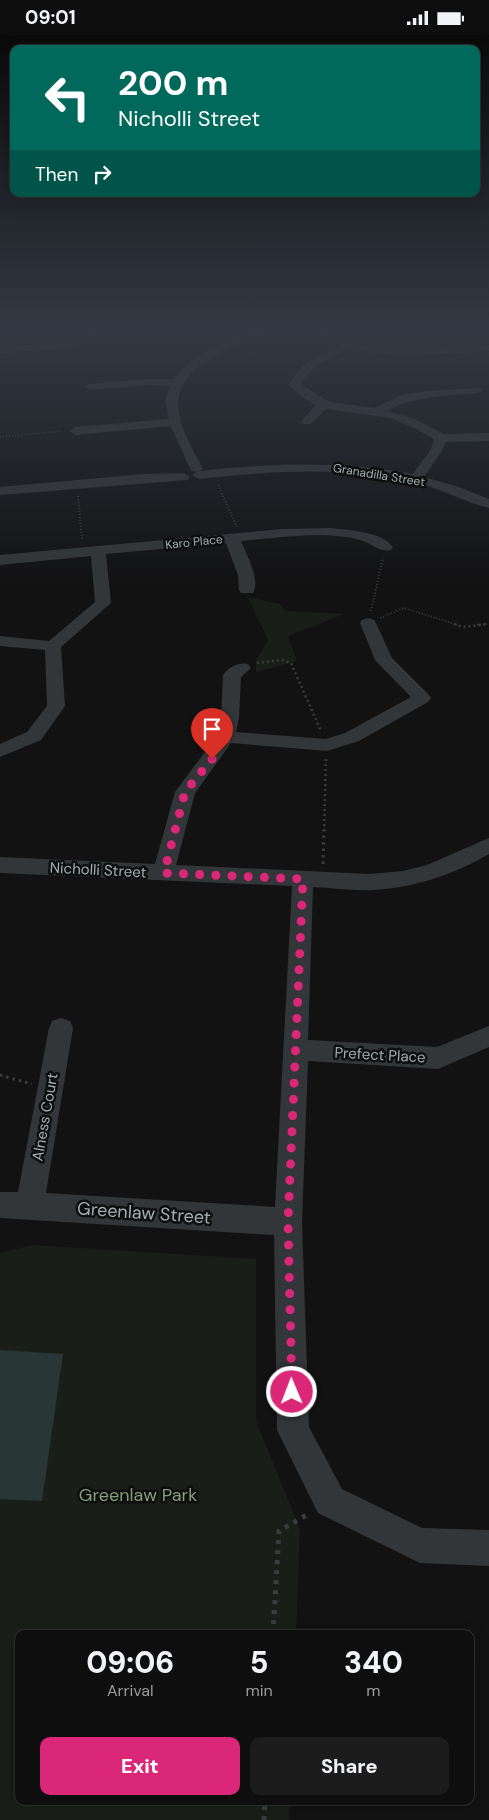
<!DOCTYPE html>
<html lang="en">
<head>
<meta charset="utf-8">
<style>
	:root { --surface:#0e0e0e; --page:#1c1c1c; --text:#f1f3f6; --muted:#9b9c9e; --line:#2e2e2e; --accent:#db2777 }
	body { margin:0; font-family:"DM Sans",sans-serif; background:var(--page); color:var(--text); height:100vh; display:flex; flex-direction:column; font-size:19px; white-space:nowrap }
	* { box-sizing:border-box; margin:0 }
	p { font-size:16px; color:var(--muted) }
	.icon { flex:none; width:28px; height:28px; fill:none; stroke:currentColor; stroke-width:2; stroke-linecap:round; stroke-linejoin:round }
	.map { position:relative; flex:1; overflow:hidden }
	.sheet { position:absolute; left:15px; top:1595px; width:459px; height:175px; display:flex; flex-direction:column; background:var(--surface); border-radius:10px; box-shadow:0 5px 20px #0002,0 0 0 1px var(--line) }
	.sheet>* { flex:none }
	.banner { position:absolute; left:10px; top:10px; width:470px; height:152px; border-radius:10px; box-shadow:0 5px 20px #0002,0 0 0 1px var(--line); background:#00695c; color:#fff; overflow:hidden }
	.pin { position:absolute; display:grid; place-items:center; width:42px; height:42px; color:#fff; margin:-51px -21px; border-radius:50% 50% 50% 0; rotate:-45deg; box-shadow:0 0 5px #0007 }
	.pin .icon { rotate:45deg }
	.me { position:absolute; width:55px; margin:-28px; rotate:359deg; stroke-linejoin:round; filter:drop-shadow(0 0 4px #0008) }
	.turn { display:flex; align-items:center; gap:18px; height:105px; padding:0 25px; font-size:22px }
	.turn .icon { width:65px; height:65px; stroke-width:2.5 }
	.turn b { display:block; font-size:35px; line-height:42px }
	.then { display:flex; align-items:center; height:48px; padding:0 25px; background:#0003; gap:10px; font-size:19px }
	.eta { display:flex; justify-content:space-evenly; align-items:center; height:85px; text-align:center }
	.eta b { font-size:30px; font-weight:800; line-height:35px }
	.primary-button { display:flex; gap:10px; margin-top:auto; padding:10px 25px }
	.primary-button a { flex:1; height:58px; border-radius:10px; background:var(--accent); color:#fff; font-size:20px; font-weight:800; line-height:58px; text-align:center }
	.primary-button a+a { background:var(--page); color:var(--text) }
	.status { display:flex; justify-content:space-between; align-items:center; height:35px; padding:0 25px; background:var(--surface); direction:ltr }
	.status svg { height:14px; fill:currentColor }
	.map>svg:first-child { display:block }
	.green { fill:#1a1e18 }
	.water { fill:#293636 }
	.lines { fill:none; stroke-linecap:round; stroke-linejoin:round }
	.path-far3 { stroke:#393d3f; stroke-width:2; stroke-dasharray:1 2; stroke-linecap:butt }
	.path-far2 { stroke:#393d3f; stroke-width:2.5; stroke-dasharray:2 3; stroke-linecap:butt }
	.path-far1 { stroke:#393d3f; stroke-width:3; stroke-dasharray:2.5 4; stroke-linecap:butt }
	.path { stroke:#393d3f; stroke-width:5; stroke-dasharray:4 6; stroke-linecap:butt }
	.minor { fill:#333638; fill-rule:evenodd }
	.route { stroke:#db2777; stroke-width:9; stroke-dasharray:0 16.2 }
	.labels { text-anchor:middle; stroke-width:5; stroke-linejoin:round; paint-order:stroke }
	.far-street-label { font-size:12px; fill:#a4afb3; stroke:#0d0e0e }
	.street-label { font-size:15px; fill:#a4afb3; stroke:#0d0e0e }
	.near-street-label { font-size:18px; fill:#a4afb3; stroke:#0d0e0e }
	.near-park-label { font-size:18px; fill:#889e7b; stroke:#0d0e0e }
</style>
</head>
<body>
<div class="status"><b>09:01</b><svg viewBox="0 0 49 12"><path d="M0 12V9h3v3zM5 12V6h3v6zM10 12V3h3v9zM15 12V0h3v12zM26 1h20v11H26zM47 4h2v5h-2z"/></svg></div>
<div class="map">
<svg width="489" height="1785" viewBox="0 0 489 1785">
	<rect width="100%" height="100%" fill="#121213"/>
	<!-- green -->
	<path class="green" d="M248 562 279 569 286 576 344 579 288 601 297 626 256 637V625L268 605Z
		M32 1210 256 1224V1386L300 1494 296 1599H19V1766H289V1785H0V1218Z"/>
	<!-- water -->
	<path class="water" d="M0 1315 63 1319 42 1466 0 1464Z"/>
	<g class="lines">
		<!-- path-far3 -->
		<path class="path-far3" d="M0 402 62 396
			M218 450 237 492
			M78 461 82 505
			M371 576 383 523
			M380 583 404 573 458 590
			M477 590 489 589"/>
		<!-- path-far2 -->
		<path class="path-far2" d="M454 589 463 592 487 589
			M257 628 281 625 291 628 321 696
			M324 796 326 723"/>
		<!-- path-far1 -->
		<path class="path-far1" d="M323 829 324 795
			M0 1040 32 1049"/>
		<!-- path -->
		<path class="path" d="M273 1599 279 1496 310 1478
			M264 1785 265 1766"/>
		<!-- minor -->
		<path class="minor" d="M93 296H108L70 313 0 318V312L68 307Z
			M252 296H268C259 304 241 308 230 313 162 345 170 376 203 433L200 436C272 428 341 426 413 439L431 414 434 404 414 393 390 383 326 374 311 389H303L301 386 316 370 302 362 289 350C301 327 318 320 341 311L313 296C326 296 331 300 342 305 353 309 365 311 376 313 413 318 452 311 489 310V316C459 317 430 321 400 320 388 320 358 314 350 315 331 319 310 332 301 349L329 367 375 373 400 360 428 356 481 353 483 355 477 358C446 361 415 360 388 376L415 384 444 399 489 398V406L446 407 443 414 424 442 459 452 489 464V473C464 467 442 454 417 448 345 431 271 436 199 444L192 440 196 437 191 436 171 391 75 400 69 396 75 392 169 384 165 365 170 351 147 350 90 355 84 352 90 349 147 344H174C191 320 225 306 252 296Z
			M183 438 190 442 188 445 0 460V452L144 439Z
			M329 493C348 495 381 496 393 512L391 515C380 518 373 509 363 506 329 495 276 503 241 506 246 519 261 545 253 558H241L239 555 238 540 226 508 106 519 111 568 61 612 65 671 41 705 0 722V709L27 697 47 671 45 615 0 611V601L49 606 95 567 91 521 0 530V520L282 494Z
			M368 583 374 585 376 588 392 623 428 659 431 663 428 667 359 706 327 716 231 708 195 758 176 830 370 839 403 836 427 830 489 803V819C453 840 413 853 372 855 352 856 333 853 313 852L308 1005 437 1012 489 991V1012L438 1034 308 1026 302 1187 309 1392 342 1454 422 1493 489 1495V1531L420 1528 318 1478 277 1395 274 1200 0 1183V1157H18L49 993 52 986 61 983 70 986 73 993 46 1158 275 1172 292 851 0 838V822L155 829 175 757 217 701 221 683 223 640C229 632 238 627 248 629L251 633 241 642 239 683 236 697 326 704 345 698 411 662 375 625 360 588 362 585Z"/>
	</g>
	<!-- sky -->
	<linearGradient id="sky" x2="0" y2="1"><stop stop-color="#0a0a0a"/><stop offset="0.54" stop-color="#333944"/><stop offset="1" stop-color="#333944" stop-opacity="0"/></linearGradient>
	<rect width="489" height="546" fill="url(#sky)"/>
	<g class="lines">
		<!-- route -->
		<path class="route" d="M212 724 185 757 164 838 303 844 288 1187 292 1357"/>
	</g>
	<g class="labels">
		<!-- far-street labels -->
		<g class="far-street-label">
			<text transform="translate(379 440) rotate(9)" y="4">Granadilla Street</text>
			<text transform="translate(194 507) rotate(-6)" y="4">Karo Place</text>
		</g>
		<!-- street labels -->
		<g class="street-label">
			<text transform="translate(98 835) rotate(3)" y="5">Nicholli Street</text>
			<text transform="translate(380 1020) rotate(3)" y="5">Prefect Place</text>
			<text transform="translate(45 1082) rotate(-80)" y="5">Alness Court</text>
		</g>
		<!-- near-street labels -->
		<g class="near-street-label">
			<text transform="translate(144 1178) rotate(4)" y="6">Greenlaw Street</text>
		</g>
		<!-- near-park labels -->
		<g class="near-park-label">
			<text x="138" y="1466">Greenlaw Park</text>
		</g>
	</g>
</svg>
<div class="pin" style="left:212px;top:724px;background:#d93025"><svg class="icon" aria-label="arrive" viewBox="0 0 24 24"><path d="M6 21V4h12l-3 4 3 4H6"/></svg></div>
<svg class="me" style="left:292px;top:1357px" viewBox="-20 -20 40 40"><circle r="17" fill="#db2777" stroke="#fff" stroke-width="3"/><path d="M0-11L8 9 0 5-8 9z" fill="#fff"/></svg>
<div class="banner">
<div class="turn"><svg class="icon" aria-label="left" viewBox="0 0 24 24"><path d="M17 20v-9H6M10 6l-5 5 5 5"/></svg><div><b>200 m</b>Nicholli Street</div></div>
<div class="then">Then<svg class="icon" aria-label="right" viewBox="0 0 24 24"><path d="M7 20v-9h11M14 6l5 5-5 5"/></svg></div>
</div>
<section class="sheet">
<div class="eta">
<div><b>09:06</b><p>Arrival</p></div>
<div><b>5</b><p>min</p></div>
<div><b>340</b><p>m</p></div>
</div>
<div class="primary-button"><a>Exit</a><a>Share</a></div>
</section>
</div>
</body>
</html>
